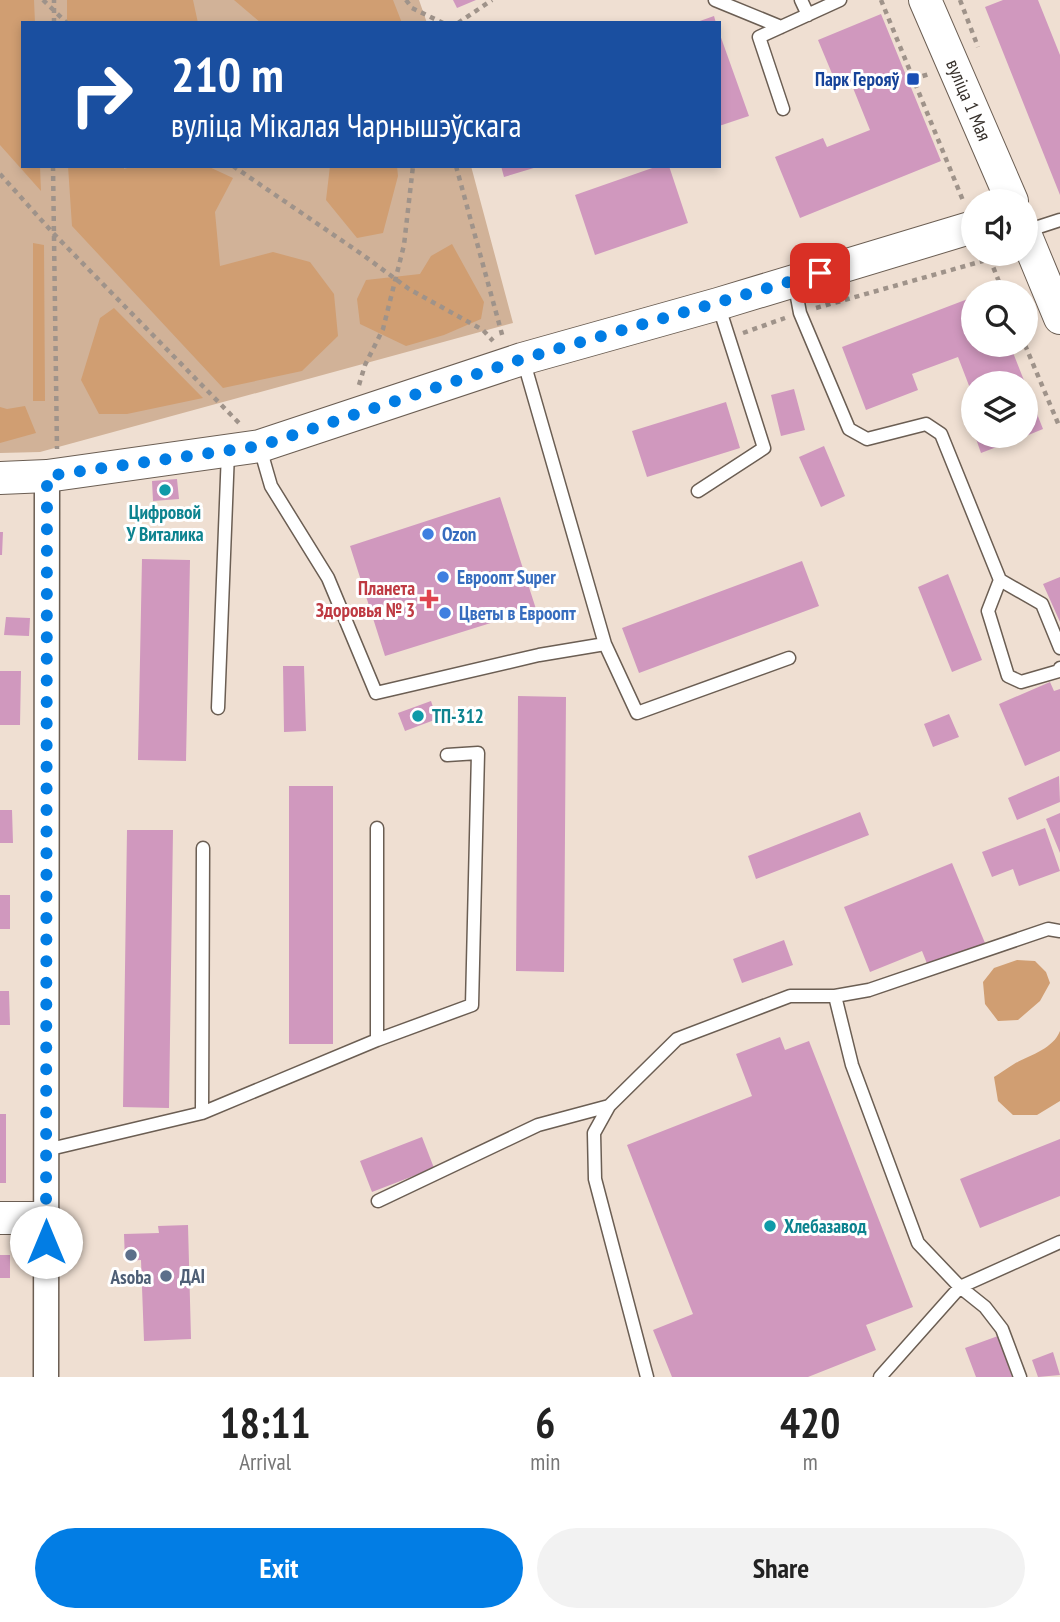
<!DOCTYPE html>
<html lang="en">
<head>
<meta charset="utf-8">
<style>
	:root { --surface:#fff; --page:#f2f2f2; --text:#222; --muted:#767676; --accent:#027de4 }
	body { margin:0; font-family:"PT Sans Narrow",sans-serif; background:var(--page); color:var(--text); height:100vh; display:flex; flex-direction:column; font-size:26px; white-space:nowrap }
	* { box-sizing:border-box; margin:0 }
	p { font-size:23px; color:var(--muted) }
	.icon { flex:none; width:38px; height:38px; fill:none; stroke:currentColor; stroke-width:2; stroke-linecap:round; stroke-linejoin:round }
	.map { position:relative; height:1377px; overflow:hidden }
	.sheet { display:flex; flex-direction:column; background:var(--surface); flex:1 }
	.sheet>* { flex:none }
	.top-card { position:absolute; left:21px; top:21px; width:700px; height:147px; border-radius:0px; box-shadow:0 4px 10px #0003; background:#1a4fa0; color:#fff; overflow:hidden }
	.tools { position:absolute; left:961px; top:189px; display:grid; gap:14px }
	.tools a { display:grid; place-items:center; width:77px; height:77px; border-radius:50%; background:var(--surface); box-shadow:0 4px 10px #0003; font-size:35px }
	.pin { position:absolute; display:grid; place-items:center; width:60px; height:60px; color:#fff; margin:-30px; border-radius:14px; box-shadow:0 4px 10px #0006 }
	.me { position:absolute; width:77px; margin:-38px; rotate:0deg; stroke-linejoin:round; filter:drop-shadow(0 0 5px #0008) }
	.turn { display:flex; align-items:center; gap:24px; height:147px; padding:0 35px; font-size:32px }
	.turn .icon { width:91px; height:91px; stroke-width:2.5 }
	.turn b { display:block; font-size:49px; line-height:60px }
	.eta { display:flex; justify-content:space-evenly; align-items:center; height:119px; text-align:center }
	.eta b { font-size:42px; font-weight:700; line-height:49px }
	.button { display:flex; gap:14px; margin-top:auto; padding:14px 35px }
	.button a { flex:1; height:80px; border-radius:42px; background:var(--accent); color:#fff; font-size:28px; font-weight:700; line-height:80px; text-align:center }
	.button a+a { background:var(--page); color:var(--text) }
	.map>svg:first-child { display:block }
	.green { fill:#d1b298 }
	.forest { fill:#d09e72 }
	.building { fill:#d098be }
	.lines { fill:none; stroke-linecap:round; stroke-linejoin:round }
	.service-casing { stroke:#6b5e53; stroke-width:15 }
	.minor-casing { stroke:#6b5e53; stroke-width:27 }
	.tertiary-casing { stroke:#6b5e53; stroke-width:34 }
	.path { stroke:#9f938a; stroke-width:4.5; stroke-dasharray:5 5; stroke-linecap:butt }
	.service { stroke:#fff; stroke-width:12 }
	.minor { stroke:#fff; stroke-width:24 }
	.tertiary { stroke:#fff; stroke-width:32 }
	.route { stroke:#027de4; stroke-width:12; stroke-dasharray:0 21.6 }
	.transit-dot { fill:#1a4fb4; stroke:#fff; stroke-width:2.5 }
	.culture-dot { fill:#0f9aa8; stroke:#fff; stroke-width:2.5 }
	.shop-dot { fill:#3f7fe0; stroke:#fff; stroke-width:2.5 }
	.health-dot { fill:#e0444e; stroke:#fff; stroke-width:2.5 }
	.service-dot { fill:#5c6f8a; stroke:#fff; stroke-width:2.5 }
	.labels { text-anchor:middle; stroke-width:6; stroke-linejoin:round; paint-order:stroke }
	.transit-label { font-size:19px; font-weight:bold; fill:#164399; stroke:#fff; text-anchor:end }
	.street-label { font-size:19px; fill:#37312c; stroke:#fff }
	.culture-label { font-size:19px; font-weight:bold; fill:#0d838f; stroke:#fff; text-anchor:start }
	.shop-label { font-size:19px; font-weight:bold; fill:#366cbe; stroke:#fff; text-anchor:start }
	.health-label { font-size:19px; font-weight:bold; fill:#be3a42; stroke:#fff; text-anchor:end }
	.service-label { font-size:19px; font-weight:bold; fill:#4e5e75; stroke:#fff; text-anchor:start }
</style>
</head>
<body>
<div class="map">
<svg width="1060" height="1377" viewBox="0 0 1060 1377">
	<rect width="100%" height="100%" fill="#efdfd2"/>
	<!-- green -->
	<path class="green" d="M0 0H419L427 23H23V166H471L513 323 40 452 0 453Z"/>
	<!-- forest -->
	<path class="forest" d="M0 0H34L35 23H23V166H40L41 191 0 145Z
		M67 0H193L198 23 113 21 67 23Z
		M234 0H393L402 23H261Z
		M68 166H124V169L134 166H207L233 178 215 212 220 266 273 252 310 262 334 294 338 336 302 371 223 388 72 226Z
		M330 166H397L398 176 383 233 357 238 326 200Z
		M33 243 44 245 45 401H33Z
		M452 244 484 302 481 319 444 335 406 346 360 324 357 299 366 280 420 274 431 256Z
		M114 308 203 398 127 414H99L81 380 100 318Z
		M25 406 36 433 0 443V407L7 409Z
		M1017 960 1035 961 1046 972 1050 983 1040 1001 1018 1020 998 1021 985 1004 983 982 994 968Z
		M1060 1031V1101L1037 1115H1013L998 1101 994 1077C1001 1073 1007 1068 1014 1064 1030 1055 1053 1049 1060 1031Z"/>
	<!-- building -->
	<path class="building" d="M453 0H476L457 8Z
		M1003 0H1038L1060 55V195L985 7Z
		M881 14 941 161 800 218 775 157 823 138 827 147 870 130 851 83 838 88 818 40Z
		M714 16 716 23H697V22Z
		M719 32 749 116 719 126Z
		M501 166H537V167L504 177Z
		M658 166H669L688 223 595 255 575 195Z
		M973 297V345H1010L1025 383H973V396L958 357 912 374 918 390 866 410 842 347Z
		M1026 386 1043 429 1026 436Z
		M794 389 805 430 781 436 771 395Z
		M726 402 740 448 647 477 632 431Z
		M973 402V431L963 406Z
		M975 436H1025L981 453Z
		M824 446 845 496 821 507 799 457Z
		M177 479 179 499 153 501 152 481Z
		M500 497 536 609 385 656 350 546Z
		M0 532H3L2 555H0Z
		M142 559 190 560 186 761 138 760Z
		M802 561 819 606 639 673 622 628Z
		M948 574 982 660 952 672 918 587Z
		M1060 577V622L1043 584Z
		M6 617 30 618 29 636 4 635Z
		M283 666H304L306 731 284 732Z
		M0 671H21L20 725H0Z
		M1050 682 1054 691 1060 689V751L1025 766 999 704Z
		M518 696 566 697 564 972 516 971Z
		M431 701 437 719 405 731 398 713Z
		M949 714 959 737 933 747 924 724Z
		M1059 776 1060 802 1017 820 1008 798Z
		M289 786H333V1044H289Z
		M0 810H12L13 843H0Z
		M860 812 869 835 756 879 748 856Z
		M1060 813V853L1046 819Z
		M1045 828 1060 871 1019 886 1013 869 992 877 982 852Z
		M127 830H173L169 1108 123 1107Z
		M952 863 985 943 928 966 922 951 870 972 844 907Z
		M0 895H10V929H0Z
		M784 940 793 965 742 983 733 959Z
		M0 991H9L10 1025H0Z
		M780 1037 785 1050 809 1041 913 1307 866 1325 876 1350 808 1377H672L653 1330 693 1314 627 1145 752 1096 736 1054Z
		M0 1114H6V1183H0Z
		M422 1137 434 1168 372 1192 360 1161Z
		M1060 1139V1196L980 1228 960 1179Z
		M188 1225 191 1339 144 1341 141 1260 125 1261 124 1234 159 1233 158 1226Z
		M0 1255H10V1278H0Z
		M998 1336 1012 1377H976L965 1348Z
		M1053 1352 1060 1375 1038 1377 1032 1360Z"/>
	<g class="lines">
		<defs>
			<path id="service" d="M715 0 781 27
				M801 0 808 15
				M783 109 759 37 840 0
				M1026 231 1060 220
				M794 281 800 313 849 429 867 439 926 424 941 434 1000 580 1042 604 1060 648
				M260 448 271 486 328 578 376 693 539 655 605 644 523 359
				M698 491 764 448 718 304
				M1000 580 988 611 1008 676 1021 682 1059 671 1060 668
				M605 644 637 713 789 658
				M218 708 228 452
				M377 1040V828
				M202 1113 203 848
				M46 1150 202 1113 377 1040 472 1005 478 753 447 755
				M378 1201 538 1125 609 1106
				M647 1377 595 1179 594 1133 609 1106 677 1039 790 996H835
				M880 1377 960 1287 1060 1242
				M1020 1377 1002 1329 985 1307 960 1287 918 1243 852 1065 835 996 869 990 1048 929 1060 931"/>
			<path id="minor" d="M46 1377 47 476"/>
			<path id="tertiary" d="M925 0 1012 201
				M1026 236 1060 318
				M0 478 47 476 260 446 522 359 718 304 973 227
				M0 1218H46"/>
		</defs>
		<!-- service casing -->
		<use href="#service" class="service-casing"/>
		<!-- minor casing -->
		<use href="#minor" class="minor-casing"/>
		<!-- tertiary casing -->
		<use href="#tertiary" class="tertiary-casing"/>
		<!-- path -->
		<path class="path" d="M43 0 67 23
			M406 0 412 8 443 23
			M881 0 964 203
			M960 0 978 47
			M54 23V0
			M458 23 492 0
			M913 79 929 74
			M53 166 57 449
			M233 166 363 255 409 289 483 330 493 341
			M456 166 503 338
			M0 174 53 233 239 423
			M816 308 990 259 1003 292
			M743 333 785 318
			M1025 345 1060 428
			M359 385 365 365 383 329 404 245 413 166"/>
		<!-- service -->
		<use href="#service" class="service"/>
		<!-- minor -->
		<use href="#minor" class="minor"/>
		<!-- tertiary -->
		<use href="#tertiary" class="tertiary"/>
	</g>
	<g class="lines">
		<!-- route -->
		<path class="route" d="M46 1242 47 476 260 446 522 359 820 273"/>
	</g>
	<!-- markers -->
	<rect class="transit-dot" x="906" y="72" width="14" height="14" rx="3.5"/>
	<g class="culture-dot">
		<circle cx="165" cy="490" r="7"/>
		<circle cx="418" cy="716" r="7"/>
		<circle cx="770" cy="1226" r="7"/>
	</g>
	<g class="shop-dot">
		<circle cx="428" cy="534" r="7"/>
		<circle cx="443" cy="577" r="7"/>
		<circle cx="445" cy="613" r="7"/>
	</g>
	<path class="health-dot" d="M425.5 588.5h7v7h7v7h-7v7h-7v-7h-7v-7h7z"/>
	<g class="service-dot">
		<circle cx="131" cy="1255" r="7"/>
		<circle cx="166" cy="1276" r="7"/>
	</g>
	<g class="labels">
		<!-- transit labels -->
		<g class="transit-label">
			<text x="899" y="86">Парк Герояў</text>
		</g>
		<!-- street labels -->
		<g class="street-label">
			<text transform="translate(969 100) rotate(67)" y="7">вуліца 1 Мая</text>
		</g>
		<!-- culture labels -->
		<g class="culture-label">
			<text x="165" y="519" text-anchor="middle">Цифровой<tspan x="165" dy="22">У Виталика</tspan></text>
			<text x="432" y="723">ТП-312</text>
			<text x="784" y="1233">Хлебазавод</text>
		</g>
		<!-- shop labels -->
		<g class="shop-label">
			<text x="442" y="541">Ozon</text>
			<text x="457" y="584">Евроопт Super</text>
			<text x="459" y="620">Цветы в Евроопт</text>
		</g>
		<!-- health labels -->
		<g class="health-label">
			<text x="415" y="595">Планета<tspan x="415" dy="22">Здоровья № 3</tspan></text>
		</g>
		<!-- service labels -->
		<g class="service-label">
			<text x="180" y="1283">ДАІ</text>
			<text x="131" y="1284" text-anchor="middle">Asoba</text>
		</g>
	</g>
</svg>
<div class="tools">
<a><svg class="icon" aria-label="sound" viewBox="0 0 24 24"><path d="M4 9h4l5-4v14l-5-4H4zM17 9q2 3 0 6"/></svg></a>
<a><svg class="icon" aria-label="search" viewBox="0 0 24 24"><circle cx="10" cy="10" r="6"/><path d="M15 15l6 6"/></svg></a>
<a><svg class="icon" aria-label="layers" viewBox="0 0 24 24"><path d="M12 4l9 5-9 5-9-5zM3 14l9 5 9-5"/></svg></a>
</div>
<div class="pin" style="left:820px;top:273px;background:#d93025"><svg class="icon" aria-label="arrive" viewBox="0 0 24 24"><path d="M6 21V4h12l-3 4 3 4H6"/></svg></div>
<svg class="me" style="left:46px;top:1242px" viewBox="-20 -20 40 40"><circle r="19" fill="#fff"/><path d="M0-13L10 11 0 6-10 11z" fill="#027de4"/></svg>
<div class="top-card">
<div class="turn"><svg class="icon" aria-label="right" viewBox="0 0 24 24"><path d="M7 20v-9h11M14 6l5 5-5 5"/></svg><div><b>210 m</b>вуліца Мікалая Чарнышэўскага</div></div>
</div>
</div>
<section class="sheet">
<div class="eta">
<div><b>18:11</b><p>Arrival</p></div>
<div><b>6</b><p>min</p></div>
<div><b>420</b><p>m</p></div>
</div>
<div class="button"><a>Exit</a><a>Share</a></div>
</section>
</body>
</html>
